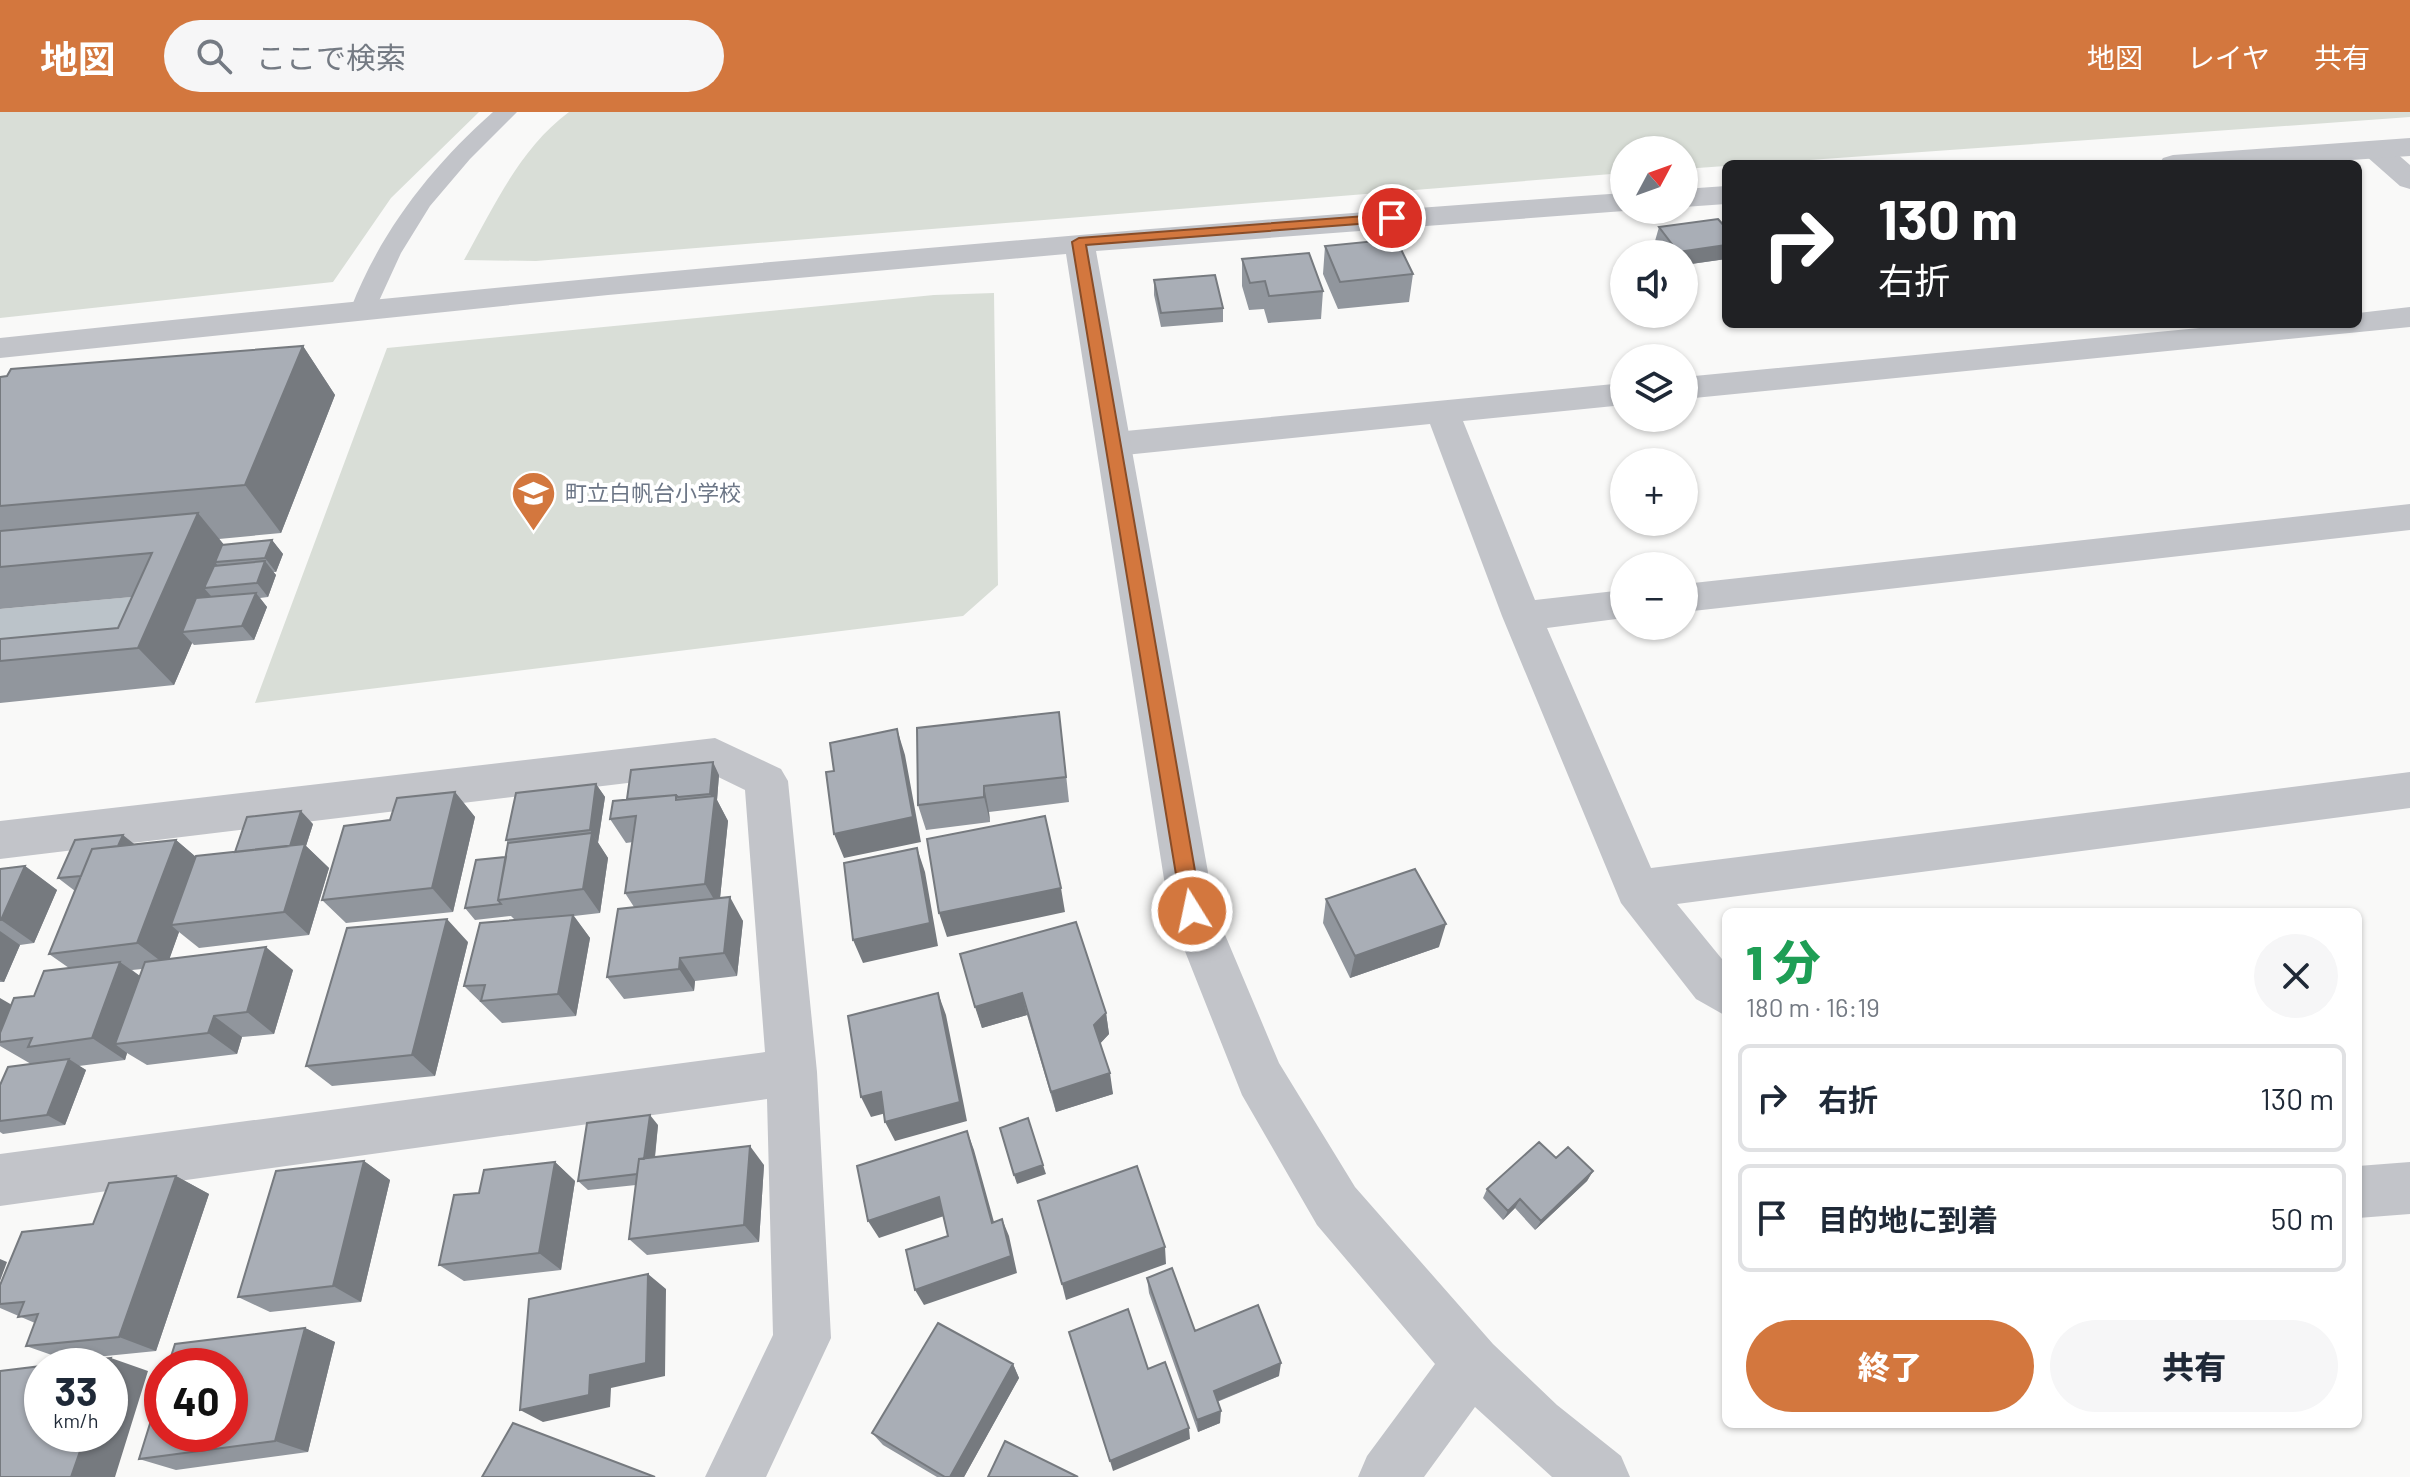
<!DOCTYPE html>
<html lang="ja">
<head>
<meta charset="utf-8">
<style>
	:root { --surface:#fff; --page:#f6f6f7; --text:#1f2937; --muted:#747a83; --line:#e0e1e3; --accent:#d3773e }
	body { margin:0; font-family:Barlow,"Noto Sans JP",sans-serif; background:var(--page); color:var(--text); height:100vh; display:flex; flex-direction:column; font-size:30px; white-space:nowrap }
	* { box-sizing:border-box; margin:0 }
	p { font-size:26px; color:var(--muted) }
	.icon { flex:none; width:44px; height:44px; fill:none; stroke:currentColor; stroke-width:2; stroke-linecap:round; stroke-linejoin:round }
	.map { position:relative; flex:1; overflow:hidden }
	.side { position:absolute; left:1722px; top:796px; width:640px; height:520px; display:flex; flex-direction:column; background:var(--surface); border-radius:12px; box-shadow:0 2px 6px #0004 }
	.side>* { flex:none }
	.banner { position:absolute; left:1722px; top:48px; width:640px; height:168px; border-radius:12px; box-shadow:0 2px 6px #0004; background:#202124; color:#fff; overflow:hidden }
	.needle { width:52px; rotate:49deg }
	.fabs { position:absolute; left:1610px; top:24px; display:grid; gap:16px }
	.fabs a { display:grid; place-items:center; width:88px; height:88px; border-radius:50%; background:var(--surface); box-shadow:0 2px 6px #0004; font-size:40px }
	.speed { position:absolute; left:24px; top:1236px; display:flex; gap:16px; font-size:40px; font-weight:700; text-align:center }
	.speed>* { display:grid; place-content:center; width:104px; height:104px; border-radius:50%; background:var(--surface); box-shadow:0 2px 6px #0004; line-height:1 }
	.speed small { font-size:20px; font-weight:400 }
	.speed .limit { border:12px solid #d22; background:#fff; color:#111 }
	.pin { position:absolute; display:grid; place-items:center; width:68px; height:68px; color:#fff; margin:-34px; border:4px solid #fff; border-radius:50%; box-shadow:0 2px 8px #0007 }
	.me { position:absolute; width:88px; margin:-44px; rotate:350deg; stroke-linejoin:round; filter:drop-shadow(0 0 6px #0008) }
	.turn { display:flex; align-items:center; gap:28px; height:168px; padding:0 24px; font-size:36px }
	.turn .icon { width:104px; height:104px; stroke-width:2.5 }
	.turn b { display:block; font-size:56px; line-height:68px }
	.round { display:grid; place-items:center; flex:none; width:84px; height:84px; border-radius:42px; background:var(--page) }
	.summary { display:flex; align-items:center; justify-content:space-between; height:136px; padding:0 24px }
	h1 { font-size:48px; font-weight:800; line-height:60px; color:#1e9e55 }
	.button { display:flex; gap:16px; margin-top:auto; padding:16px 24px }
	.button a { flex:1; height:92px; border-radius:48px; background:var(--accent); color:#fff; font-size:32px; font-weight:800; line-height:92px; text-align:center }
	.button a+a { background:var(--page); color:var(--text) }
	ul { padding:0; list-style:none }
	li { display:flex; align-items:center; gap:24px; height:108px; margin:0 16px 12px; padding:0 8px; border:4px solid var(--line); border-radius:12px }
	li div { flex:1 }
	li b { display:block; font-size:30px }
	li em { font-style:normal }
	header { display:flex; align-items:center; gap:48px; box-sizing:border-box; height:112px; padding:0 40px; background:var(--accent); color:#fff }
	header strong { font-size:38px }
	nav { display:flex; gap:44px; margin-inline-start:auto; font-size:28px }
	.search { width:560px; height:72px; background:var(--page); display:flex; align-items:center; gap:20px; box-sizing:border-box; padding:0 28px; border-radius:44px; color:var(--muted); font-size:30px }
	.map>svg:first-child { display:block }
	.green { fill:#d9ded7 }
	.water { fill:#bbc3c9 }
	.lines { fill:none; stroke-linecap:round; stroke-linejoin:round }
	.service { fill:#c2c4c9; fill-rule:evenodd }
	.minor { fill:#c2c4c9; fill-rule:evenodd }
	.tertiary { fill:#c2c4c9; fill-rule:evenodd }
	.wall { fill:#91969d; fill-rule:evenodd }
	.shaded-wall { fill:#767a7f }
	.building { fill:#a9aeb6; stroke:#767a7f; stroke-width:2 }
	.route { fill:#d3773e; stroke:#894d28; stroke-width:2 }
	.labels { text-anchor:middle; stroke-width:8; stroke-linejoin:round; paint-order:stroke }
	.poi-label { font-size:22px; fill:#6c7686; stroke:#fff; text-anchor:start }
</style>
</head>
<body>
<header>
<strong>地図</strong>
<div class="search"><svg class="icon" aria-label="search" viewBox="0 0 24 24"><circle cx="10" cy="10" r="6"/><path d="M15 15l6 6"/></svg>ここで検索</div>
<nav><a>地図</a><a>レイヤ</a><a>共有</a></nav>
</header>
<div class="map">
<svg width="2410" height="1365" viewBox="0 0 2410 1365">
	<rect width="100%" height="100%" fill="#f9f9f8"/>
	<!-- green -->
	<path class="green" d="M0 0H479L391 86 333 170 0 206Z
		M569 0H2410V5L1684 57V38H1624V61L536 149 464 148C493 96 520 36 569 0Z
		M994 181 998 473 963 504 255 591 387 236 934 183Z"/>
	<!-- water -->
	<path class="water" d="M186 480 154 554 0 569V497Z"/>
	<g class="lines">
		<!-- service -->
		<path class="service" d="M493 0H517L470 47 430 94 401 141 373 202H355L351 196C381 119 431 55 493 0Z"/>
		<!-- minor -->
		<path class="minor" d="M2376 29 2386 32 2410 53V77L2400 74 2366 44 2362 38 2366 32Z
			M2410 195V215L1684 287V265L2241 212H2358V201Z
			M1624 271V293L1463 309 1535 488 1624 478V506L1547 516 1651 756 2410 660V696L1677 792 1726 852V904L1696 887 1621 791 1502 504 1430 312 1115 344 1102 340 1097 332 1102 324 1115 320Z
			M2410 392V418L1684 500V472Z
			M715 626 781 657 788 669 817 960 831 1226 766 1365H705L773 1223 767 987 0 1094V1042L765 940 745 678 710 661 0 747V709Z
			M2410 1050V1102L2358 1106V1054Z"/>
		<!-- tertiary -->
		<path class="tertiary" d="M2410 26V44L2292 52H2159L2163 46 2173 43Z
			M1726 74V92L1684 95V77Z
			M1624 81V98H1628L1624 99 1096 139 1215 799 1279 951 1355 1075 1493 1232 1557 1293 1621 1344 1630 1365H1552L1475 1295 1424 1365H1358L1367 1344 1435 1252 1317 1113 1242 983 1169 799 1066 142 608 183 0 246V226C541 169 1082 119 1624 81Z"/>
	</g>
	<!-- wall -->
	<path class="wall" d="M1659 115 1726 116V147L1684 153V142H1664L1655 129Z
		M1325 134 1413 162 1409 190 1338 197 1323 162Z
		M1242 147 1323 179 1321 207 1268 211 1264 197 1249 198 1242 174Z
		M1154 168 1223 196V210L1161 215 1154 183Z
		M303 234 335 283 281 421 219 427 224 433 272 428 283 442 276 460H273L276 463 268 485 260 486 267 495 254 528 194 533 192 531 174 573 0 591V549L118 516 132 485 0 497V265Z
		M1062 626 1069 690 989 700 990 710 926 718 918 693Z
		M719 663 717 688 728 709 720 786 743 809 737 864 695 869 694 879 624 887 607 865 634 795 625 781 633 730 626 731 610 707 627 687Z
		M596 672 605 685 598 731 608 746 600 801 574 804 590 826 576 904 502 911 464 874 515 808 511 804 475 808 465 796 506 745 508 731 506 728Z
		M455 680 475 705 453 800 346 811 322 788 390 708Z
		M313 712 306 734 329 756 309 823 199 836 179 820 169 847 293 858 274 922 242 925 237 942 147 953 127 941 125 948 79 954 86 958 65 1013 3 1022 0 1020V973L31 952 0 934V921L12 893 34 884 69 856 49 842 75 779 58 766 134 733 176 728 196 745 235 740ZM142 857 140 864 132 858Z
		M25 754 57 778 34 831 20 833 4 870H0V757Z
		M1326 787 1439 835 1350 866 1323 811Z
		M468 830 435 964 332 974 306 954Z
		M960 842 1106 901 1109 922 1100 931 1113 982 1056 1000 1027 903 982 916Z
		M658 1013 655 1046 764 1053 759 1130 647 1143 629 1127 636 1073 588 1078 578 1069Z
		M1556 1046 1593 1059 1587 1069 1535 1118 1515 1096 1503 1108 1483 1086 1487 1077Z
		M364 1049 390 1068 361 1190 270 1200 238 1185Z
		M555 1050 575 1069 561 1158 464 1169 439 1153 479 1081Z
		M176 1064 209 1082 156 1239 66 1248 26 1234 35 1211 0 1196V1173L93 1112Z
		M1147 1166 1195 1219 1279 1264 1217 1290 1220 1311 1198 1320 1149 1181Z
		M305 1216 335 1230 308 1340 176 1358 139 1347Z
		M1013 1252 1019 1266 964 1365H937L883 1333 872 1321Z"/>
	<!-- shaded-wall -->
	<path class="shaded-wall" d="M1726 133V147L1684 153V142H1677L1678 140Z
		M303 234 335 283 281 421 245 373Z
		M198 401 230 440 215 450 222 459 204 476 211 484 197 518 182 520 192 531 174 573 138 536Z
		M272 428 283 442 276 460 265 446Z
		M265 449 276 463 268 485 257 471Z
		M256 481 267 495 254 528 242 514Z
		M897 617 905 643 921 730 844 746 834 722Z
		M713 650 719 663 717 688 728 709 719 796 705 772 714 690 710 682Z
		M596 672 605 685 598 730 590 718Z
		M984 674 989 700 990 710 984 685Z
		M455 680 475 705 453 800 432 776Z
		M301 699 313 712 306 734 329 756 309 823 284 800 289 737Z
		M592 721 608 746 600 801 583 777Z
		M123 723 138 735 102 761Z
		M176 728 204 752 171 813 179 820 167 854 137 831Z
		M917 736 925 760 938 834 863 851 853 828Z
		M25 754 57 778 34 831 1 808Z
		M1061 776 1065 800 947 825 939 801Z
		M730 785 743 809 737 864 724 841Z
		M573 803 590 826 576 904 558 882Z
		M447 807 468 830 435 964 412 943Z
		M1446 812 1439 835 1350 866 1355 844Z
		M0 819 20 833 4 870 0 868Z
		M266 835 293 858 274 922 247 900Z
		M680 846 695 869 694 879 679 857Z
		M120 850 151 872 115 932 127 941 125 948 92 926Z
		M938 881 946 903 967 1009 895 1029 885 1010Z
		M1022 881 1027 903 982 916 975 895Z
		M0 886 12 893 0 920Z
		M1106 901 1109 922 1098 934 1094 913Z
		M214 904 242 925 237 942 208 921Z
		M69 947 86 958 65 1013 47 1003Z
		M1110 961 1113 982 1056 1000 1051 980Z
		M881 980 890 1000 871 1005 861 985Z
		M650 1003 658 1013 652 1071 643 1062Z
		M967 1019 974 1038 999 1128 992 1111Z
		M750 1034 764 1053 759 1130 744 1113Z
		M364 1049 390 1068 361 1190 333 1174Z
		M555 1050 575 1069 561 1158 539 1141Z
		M1043 1053 1046 1062 1017 1072 1014 1063Z
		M1593 1059 1587 1069 1535 1118 1541 1109Z
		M176 1064 209 1082 156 1239 119 1225Z
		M939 1085 947 1103 879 1126 868 1109Z
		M1520 1087 1515 1096 1503 1108 1508 1099Z
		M1002 1107 1009 1124 1017 1161 924 1193 915 1178Z
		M1165 1135 1166 1152 1066 1188 1062 1172Z
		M0 1147 7 1150 0 1169Z
		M648 1162 666 1177 665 1264 611 1276 610 1295 543 1310 520 1298 590 1263Z
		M305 1216 335 1230 308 1340 275 1329Z
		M111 1246 148 1259 115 1365H71L86 1322H110V1254H108Z
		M1281 1251 1279 1264 1213 1291 1214 1279Z
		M1013 1252 1019 1266 964 1365H950Z
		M1221 1299 1220 1311 1198 1320 1197 1308Z
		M1189 1316 1190 1327 1113 1359 1110 1349Z"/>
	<!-- building -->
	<path class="building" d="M1718 107 1726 116V133L1678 140 1659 115Z
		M1396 127 1413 162 1340 170 1325 134Z
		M1309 141 1323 179 1269 184 1265 169 1250 171 1242 147Z
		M1215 163 1223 196 1161 201 1154 168Z
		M303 234 245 373 0 394V265L7 264 11 257Z
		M198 401 138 536 0 549V527L118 516 152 441 0 455V419Z
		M272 428 265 446 215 450 222 433Z
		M265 449 257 471 204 476 214 454Z
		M256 481 242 514 182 520 196 486Z
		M1059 600 1066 665 984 674V685L918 693 917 616Z
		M897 617 913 705 834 722 826 660 834 659 830 631Z
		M713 650 710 682 678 685 676 683 627 687 631 658Z
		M596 672 590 718 506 728 516 681Z
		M455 680 432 776 322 788 344 714 390 708 397 686Z
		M676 683V688L715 684 705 772 625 781 636 704 610 707 613 689Z
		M301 699 290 734 235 740 247 705Z
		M1045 704 1061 776 939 801 927 727Z
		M592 721 583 777 498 788 508 731Z
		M123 723 118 734 92 737 81 764 58 766 75 728Z
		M176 728 137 831 49 842 92 737Z
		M305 732 284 800 171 813 196 744Z
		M917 736 930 811 853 828 844 751Z
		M506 745 498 788 501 792 465 796 476 748Z
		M25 754 1 808H0V757Z
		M1415 757 1446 812 1355 844 1326 787Z
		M730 785 724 841 680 846 679 857 607 865 618 797Z
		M573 803 558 882 481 889 485 873 464 874 480 811Z
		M447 807 412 943 306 954 347 816Z
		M1076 810 1106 901 1094 913 1110 961 1051 980 1022 881 975 895 960 842Z
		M266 835 247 900 214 904 208 921 115 932 145 850Z
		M120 850 92 926 28 935 32 926 0 930V921L14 886 34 884 44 859Z
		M938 881 960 990 885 1010 881 980 861 985 848 904Z
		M69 947 47 1003 0 1009V973L8 955Z
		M650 1003 644 1047H639L637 1062 578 1069 587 1011Z
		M1028 1006 1043 1053 1014 1063 1000 1016Z
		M967 1019 992 1111 1002 1107 1011 1144 915 1178 906 1138 948 1124 939 1085 868 1109 857 1054Z
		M1539 1030 1556 1046 1568 1035 1593 1059 1541 1109 1520 1087 1508 1099 1487 1077Z
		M750 1034 744 1113 629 1127 639 1047Z
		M364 1049 333 1174 238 1185 276 1059Z
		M555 1050 539 1141 439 1153 454 1083 479 1081 484 1058Z
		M1137 1054 1165 1135 1062 1172 1038 1089Z
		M176 1064 119 1225 26 1234 38 1202 18 1205 24 1190 0 1192V1173L22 1120 93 1112 109 1071Z
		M1172 1156 1195 1219 1258 1193 1281 1251 1214 1279 1221 1299 1197 1308 1147 1166Z
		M648 1162 646 1251 590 1263 589 1283 520 1298 529 1187Z
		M1128 1197 1148 1257 1165 1250 1189 1316 1110 1349 1069 1220Z
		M938 1211 1013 1252 950 1365H945L872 1321Z
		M305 1216 275 1329 139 1347 162 1273V1322H230V1254H168L175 1232Z
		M111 1246 108 1254H43Z
		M42 1254V1322H86L71 1365H0V1259Z
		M513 1311 655 1365H482Z
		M1005 1329 1078 1365H988Z"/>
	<!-- route -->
	<path class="route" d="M1392 102 1397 104V109L1086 133 1202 799 1192 808 1182 799 1072 130 1079 126Z"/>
	<!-- icons -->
	<defs>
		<symbol id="school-pin" viewBox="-11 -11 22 30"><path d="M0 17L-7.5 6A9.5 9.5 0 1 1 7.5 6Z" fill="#d3773e" stroke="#fff"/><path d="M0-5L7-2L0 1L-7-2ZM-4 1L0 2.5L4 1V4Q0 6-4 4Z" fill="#fff"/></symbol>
	</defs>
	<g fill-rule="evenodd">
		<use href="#school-pin" x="508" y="356" width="51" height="69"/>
	</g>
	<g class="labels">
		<!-- poi labels -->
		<g class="poi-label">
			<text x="565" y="389">町立白帆台小学校</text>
		</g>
	</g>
</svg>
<div class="fabs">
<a><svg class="needle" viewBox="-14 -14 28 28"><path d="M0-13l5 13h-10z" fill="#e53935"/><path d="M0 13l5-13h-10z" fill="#747a83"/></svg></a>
<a><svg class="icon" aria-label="sound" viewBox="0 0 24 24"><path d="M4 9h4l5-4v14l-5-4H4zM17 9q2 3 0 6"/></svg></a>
<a><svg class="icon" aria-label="layers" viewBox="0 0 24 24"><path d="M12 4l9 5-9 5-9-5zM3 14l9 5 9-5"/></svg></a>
<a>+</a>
<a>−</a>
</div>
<div class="speed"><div>33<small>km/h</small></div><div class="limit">40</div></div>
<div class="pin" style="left:1392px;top:106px;background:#d93025"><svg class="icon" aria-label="arrive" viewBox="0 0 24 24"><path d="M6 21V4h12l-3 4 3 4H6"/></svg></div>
<svg class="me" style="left:1192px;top:799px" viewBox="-20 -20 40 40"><circle r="17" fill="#d3773e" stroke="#fff" stroke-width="3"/><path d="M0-11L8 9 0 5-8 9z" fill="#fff"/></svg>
<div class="banner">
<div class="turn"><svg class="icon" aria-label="right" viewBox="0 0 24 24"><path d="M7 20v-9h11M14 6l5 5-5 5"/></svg><div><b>130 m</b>右折</div></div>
</div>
<section class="side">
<div class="summary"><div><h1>1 分</h1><p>180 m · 16:19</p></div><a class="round"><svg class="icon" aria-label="close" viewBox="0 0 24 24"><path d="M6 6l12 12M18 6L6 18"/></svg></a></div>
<ul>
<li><svg class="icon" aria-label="right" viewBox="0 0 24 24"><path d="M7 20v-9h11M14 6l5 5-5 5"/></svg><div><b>右折</b></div><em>130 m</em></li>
<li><svg class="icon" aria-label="arrive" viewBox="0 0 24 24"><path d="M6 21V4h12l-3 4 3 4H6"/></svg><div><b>目的地に到着</b></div><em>50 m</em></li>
</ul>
<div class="button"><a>終了</a><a>共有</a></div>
</section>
</div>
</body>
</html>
